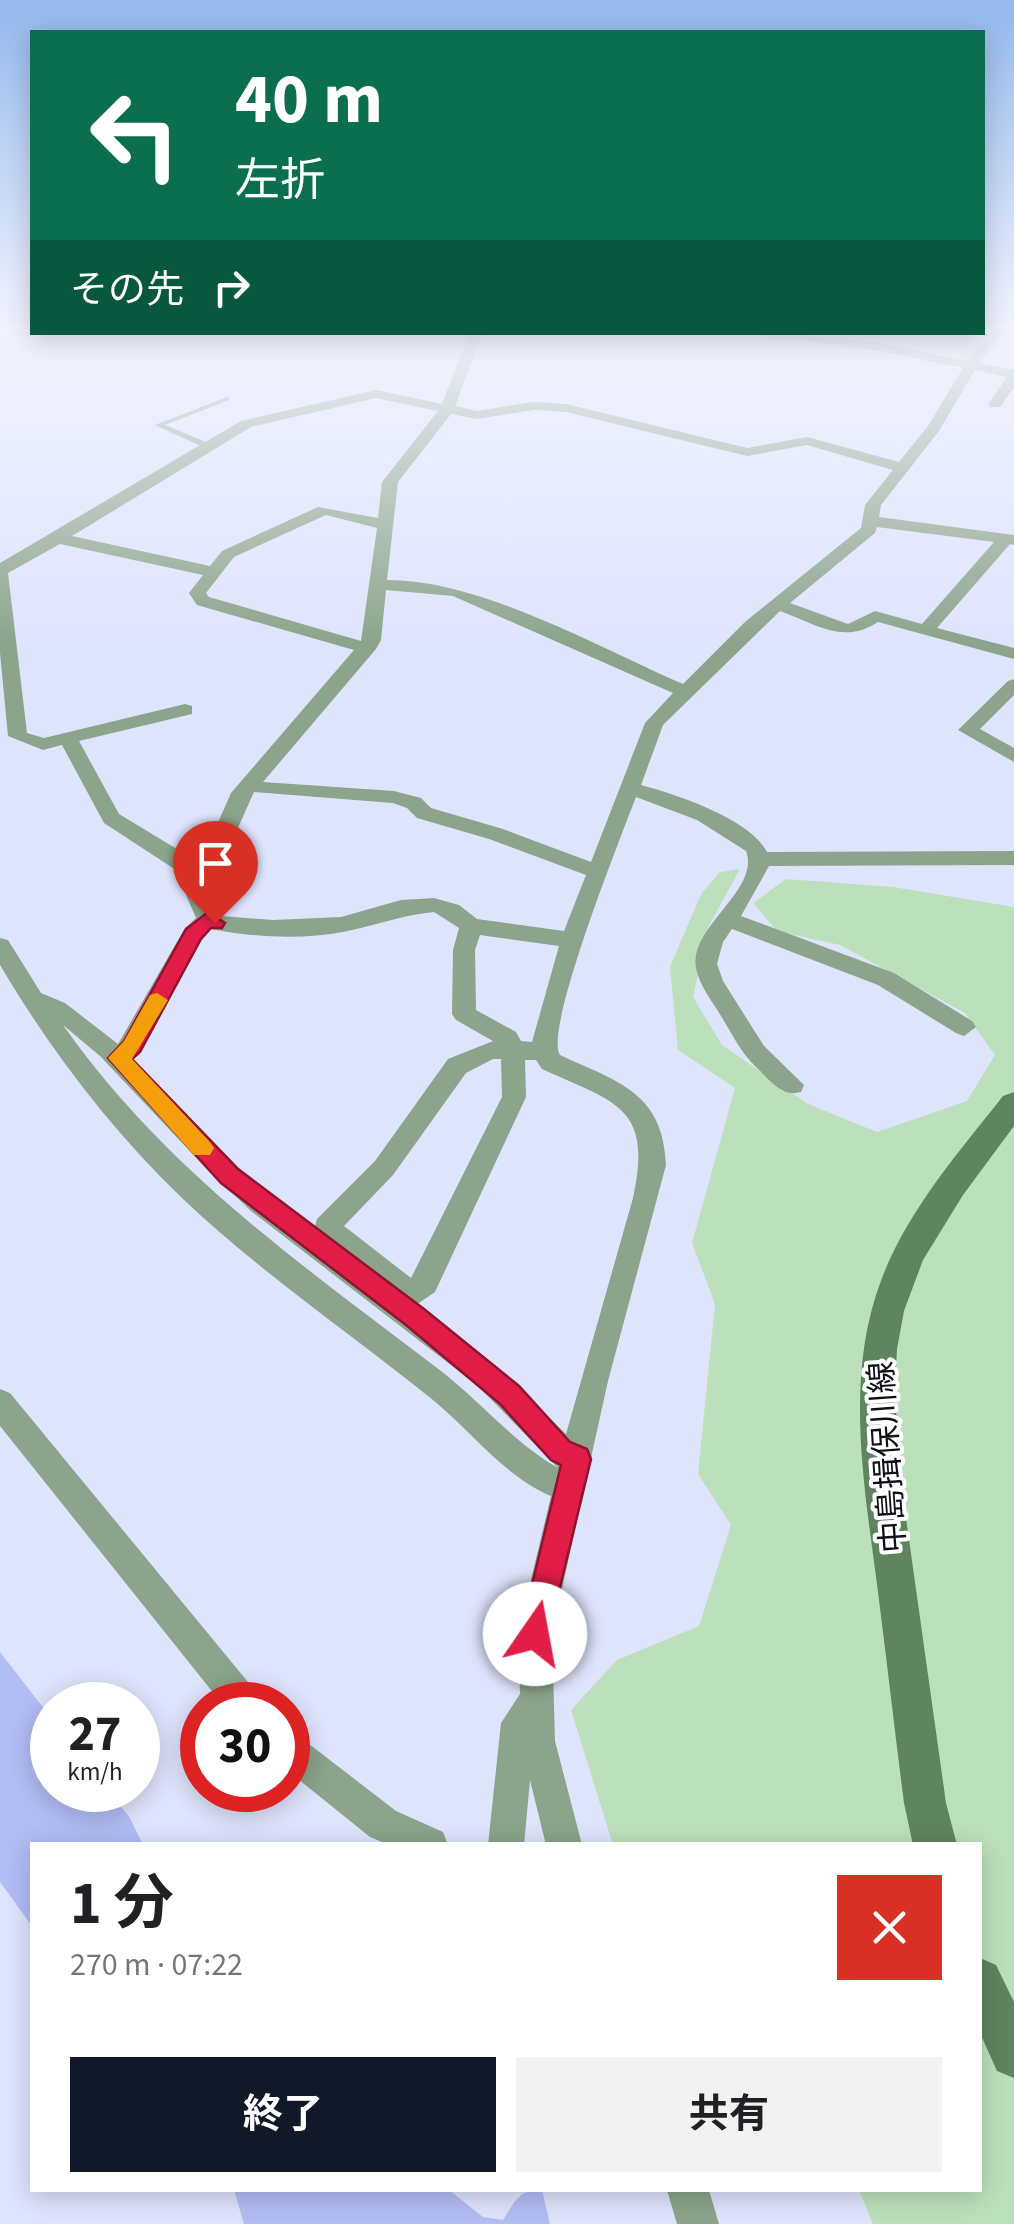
<!DOCTYPE html>
<html lang="ja">
<head>
<meta charset="utf-8">
<style>
	:root { --surface:#fff; --page:#f2f2f2; --text:#202124; --muted:#757577; --accent:#111827 }
	body { margin:0; font-family:"Source Sans 3","Noto Sans JP",sans-serif; background:var(--page); color:var(--text); height:100vh; display:flex; flex-direction:column; font-size:38px; white-space:nowrap }
	* { box-sizing:border-box; margin:0 }
	p { font-size:32px; color:var(--muted) }
	.icon { flex:none; width:55px; height:55px; fill:none; stroke:currentColor; stroke-width:2; stroke-linecap:round; stroke-linejoin:round }
	.map { position:relative; flex:1; overflow:hidden }
	.panel { position:absolute; left:30px; top:1842px; width:952px; height:350px; display:flex; flex-direction:column; background:var(--surface); border-radius:0px; box-shadow:0 5px 25px #0003 }
	.panel>* { flex:none }
	.guide { position:absolute; left:30px; top:30px; width:955px; height:305px; border-radius:0px; box-shadow:0 5px 25px #0003; background:#0b6e4f; color:#fff; overflow:hidden }
	.speed { position:absolute; left:30px; top:1682px; display:flex; gap:20px; font-size:50px; font-weight:700; text-align:center }
	.speed>* { display:grid; place-content:center; width:130px; height:130px; border-radius:50%; background:var(--surface); box-shadow:0 5px 25px #0003; line-height:1 }
	.speed small { font-size:25px; font-weight:400 }
	.speed .limit { border:15px solid #d22; background:#fff; color:#111 }
	.pin { position:absolute; display:grid; place-items:center; width:85px; height:85px; color:#fff; margin:-102px -42px; border-radius:50% 50% 50% 0; rotate:-45deg; box-shadow:0 0 10px #0007 }
	.pin .icon { rotate:45deg }
	.me { position:absolute; width:110px; margin:-55px; rotate:12deg; stroke-linejoin:round; filter:drop-shadow(0 0 8px #0008) }
	.turn { display:flex; align-items:center; gap:35px; height:210px; padding:0 40px; font-size:45px }
	.turn .icon { width:130px; height:130px; stroke-width:2.5 }
	.turn b { display:block; font-size:70px; line-height:85px }
	.then { display:flex; align-items:center; height:95px; padding:0 40px; background:#0003; gap:20px; font-size:38px }
	.round { display:grid; place-items:center; flex:none; width:105px; height:105px; border-radius:0px; background:var(--page) }
	.headline { display:flex; align-items:center; justify-content:space-between; height:170px; padding:0 40px }
	h1 { font-size:60px; font-weight:700; line-height:75px }
	.cta { display:flex; gap:20px; margin-top:auto; padding:20px 40px }
	.cta a { flex:1; height:115px; border-radius:0px; background:var(--accent); color:#fff; font-size:40px; font-weight:700; line-height:115px; text-align:center }
	.cta a+a { background:var(--page); color:var(--text) }
	.map>svg:first-child { display:block }
	.green { fill:#bde0bc }
	.water { fill:#b3bdf5 }
	.lines { fill:none; stroke-linecap:round; stroke-linejoin:round }
	.lane { fill:#8ca48b; fill-rule:evenodd }
	.street { fill:#8ca48b; fill-rule:evenodd }
	.secondary { fill:#608460; fill-rule:evenodd }
	.route { fill:#e11d48; stroke:#92132f; stroke-width:2.5 }
	.slow { fill:#f59e0b }
	.labels { text-anchor:middle; stroke-width:8; stroke-linejoin:round; paint-order:stroke }
	.near-street-label { font-size:32px; fill:#0f1018; stroke:#fff }
</style>
</head>
<body>
<div class="map">
<svg width="1014" height="2224" viewBox="0 0 1014 2224">
	<rect width="100%" height="100%" fill="#dfe4fd"/>
	<!-- green -->
	<path class="green" d="M740 869 708 927 693 997 722 1045 808 1104 877 1132 967 1101 995 1055 965 1013 840 945 777 931 753 903 786 879 893 887 1014 907V2224H873L859 2190H980V1845H613L571 1710 617 1660 699 1626 731 1525 698 1474 715 1304 692 1243 735 1088 678 1050 670 967 701 894 720 872Z"/>
	<!-- water -->
	<path class="water" d="M0 1652 52 1719V1790H108L130 1818 143 1845H32V1926L0 1882Z
		M234 2190H449L483 2217 503 2220C515 2201 518 2190 542 2190L550 2224H244Z"/>
	<g class="lines">
		<!-- lane -->
		<path class="lane" d="M227 397 229 398V400L165 425 211 444V448H205L155 425Z"/>
		<!-- street -->
		<path class="street" d="M991 331H1004L979 363 1014 370V387L1000 407H990L988 404 1007 377 975 370 939 431 881 505 879 517 1014 535V545L1010 544 937 628 1014 648V659L878 622C843 645 816 624 780 611L663 725 641 785C677 795 749 818 767 852L1014 851V865L769 866 741 916 894 973 972 1021 976 1027 964 1036 956 1033 878 985 732 929 723 942 717 964 723 981 764 1046 804 1085 801 1092C782 1098 769 1079 756 1067 741 1053 732 1034 721 1016 712 1001 699 985 696 968 688 927 761 890 746 851L697 820 636 797C622 834 543 1031 560 1055 618 1082 663 1092 666 1165L608 1381 552 1634 555 1741 582 1845H546L530 1780 524 1845H488L501 1723 520 1694 518 1634 551 1496C504 1476 472 1432 433 1400 350 1333 261 1273 183 1199 111 1130 51 1051 0 965V938L8 940 41 993 65 1003 118 1044 185 928 196 918 186 895 194 877 182 874 104 823 62 745 43 750 8 736 0 653V563L241 421 376 390 442 404 470 332H483L455 406 477 411 534 402 566 404 747 448 807 437 899 462 928 426 963 368 876 350 768 337 762 332 876 342 967 361ZM376 398 438 411 382 482 378 518 318 507 222 551 210 566 72 536 251 427ZM534 410 566 412 747 456 807 445 893 470 865 505 861 528 745 622 683 684C596 646 481 580 387 580L398 482 451 414 477 419ZM326 515 377 528 361 641 209 597 206 593 234 557ZM877 527 994 542 922 624 875 611 848 624 790 603 875 533ZM60 544 203 575 189 593 197 605 354 650 231 793 200 863 119 814 79 741 192 714V706L185 704 44 738 27 733 8 573ZM386 590 453 596 673 693 645 723 591 862 503 829 431 808 421 798 394 791 263 782 376 649 381 640ZM254 792 393 803 407 808 417 818 489 839 586 875 564 931 477 919 459 905 434 898 401 900 341 917 273 920 221 916 212 908 208 895ZM434 912 459 928 453 950 452 1014 456 1020 493 1041 448 1059 375 1161 317 1219 314 1230 239 1168 133 1059 202 939 211 929C251 937 302 940 343 932 374 926 402 915 434 912ZM480 935 559 946 532 1042 521 1041 516 1032 476 1010 475 950ZM63 1025 100 1056 202 1164 251 1211 478 1386 558 1468C514 1443 481 1402 441 1371 301 1264 166 1171 63 1025ZM493 1059H501L502 1097 411 1278 344 1226 393 1175 466 1073ZM525 1060H536L542 1069C616 1103 653 1106 633 1198L566 1434 498 1368 416 1305 435 1292 526 1097Z
			M1014 679V695L980 729 1014 748V762L958 730 1008 681Z
			M0 1389 10 1393 257 1693 262 1705H223L0 1426Z
			M288 1732 300 1737 396 1811 443 1832 448 1845H389L370 1837 288 1771Z
			M667 2190H709L719 2224H677Z"/>
		<!-- secondary -->
		<path class="secondary" d="M1014 1092V1126L963 1195 923 1260 904 1311 897 1349 895 1388 899 1468 946 1803 957 1845H913L904 1803C895 1733 887 1663 878 1592 865 1489 843 1378 882 1278 908 1210 959 1152 1003 1096Z
			M980 1958 996 1965 1014 2002V2078L997 2071 980 2033Z"/>
	</g>
	<!-- sky -->
	<linearGradient id="sky" x2="0" y2="1"><stop stop-color="#93b8ed"/><stop offset="0.51" stop-color="#f1f3fe"/><stop offset="1" stop-color="#f1f3fe" stop-opacity="0"/></linearGradient>
	<rect width="1014" height="643" fill="url(#sky)"/>
	<!-- route -->
	<path class="route" d="M208 912 225 923 222 928H211L201 939 140 1052 132 1059 238 1169 424 1309 519 1386 570 1442 587 1449 591 1459 546 1645 535 1649 524 1645 520 1634 561 1465 551 1460 500 1404 406 1325 221 1183 108 1058 124 1041 186 929Z"/>
	<!-- slow -->
	<path class="slow" d="M157 993 168 1000 132 1059 210 1142 214 1148 210 1155H194L108 1058 124 1041 150 995Z"/>
	<g class="labels">
		<!-- near-street labels -->
		<g class="near-street-label">
			<text transform="translate(887 1457) rotate(-94)" y="11">中島揖保川線</text>
		</g>
	</g>
</svg>
<div class="speed"><div>27<small>km/h</small></div><div class="limit">30</div></div>
<div class="pin" style="left:215px;top:923px;background:#d93025"><svg class="icon" aria-label="arrive" viewBox="0 0 24 24"><path d="M6 21V4h12l-3 4 3 4H6"/></svg></div>
<svg class="me" style="left:535px;top:1634px" viewBox="-20 -20 40 40"><circle r="19" fill="#fff"/><path d="M0-13L10 11 0 6-10 11z" fill="#e11d48"/></svg>
<div class="guide">
<div class="turn"><svg class="icon" aria-label="left" viewBox="0 0 24 24"><path d="M17 20v-9H6M10 6l-5 5 5 5"/></svg><div><b>40 m</b>左折</div></div>
<div class="then">その先<svg class="icon" aria-label="right" viewBox="0 0 24 24"><path d="M7 20v-9h11M14 6l5 5-5 5"/></svg></div>
</div>
<section class="panel">
<div class="headline"><div><h1>1 分</h1><p>270 m · 07:22</p></div><a class="round" style="background:#d93025;color:#fff"><svg class="icon" aria-label="close" viewBox="0 0 24 24"><path d="M6 6l12 12M18 6L6 18"/></svg></a></div>
<div class="cta"><a>終了</a><a>共有</a></div>
</section>
</div>
</body>
</html>
